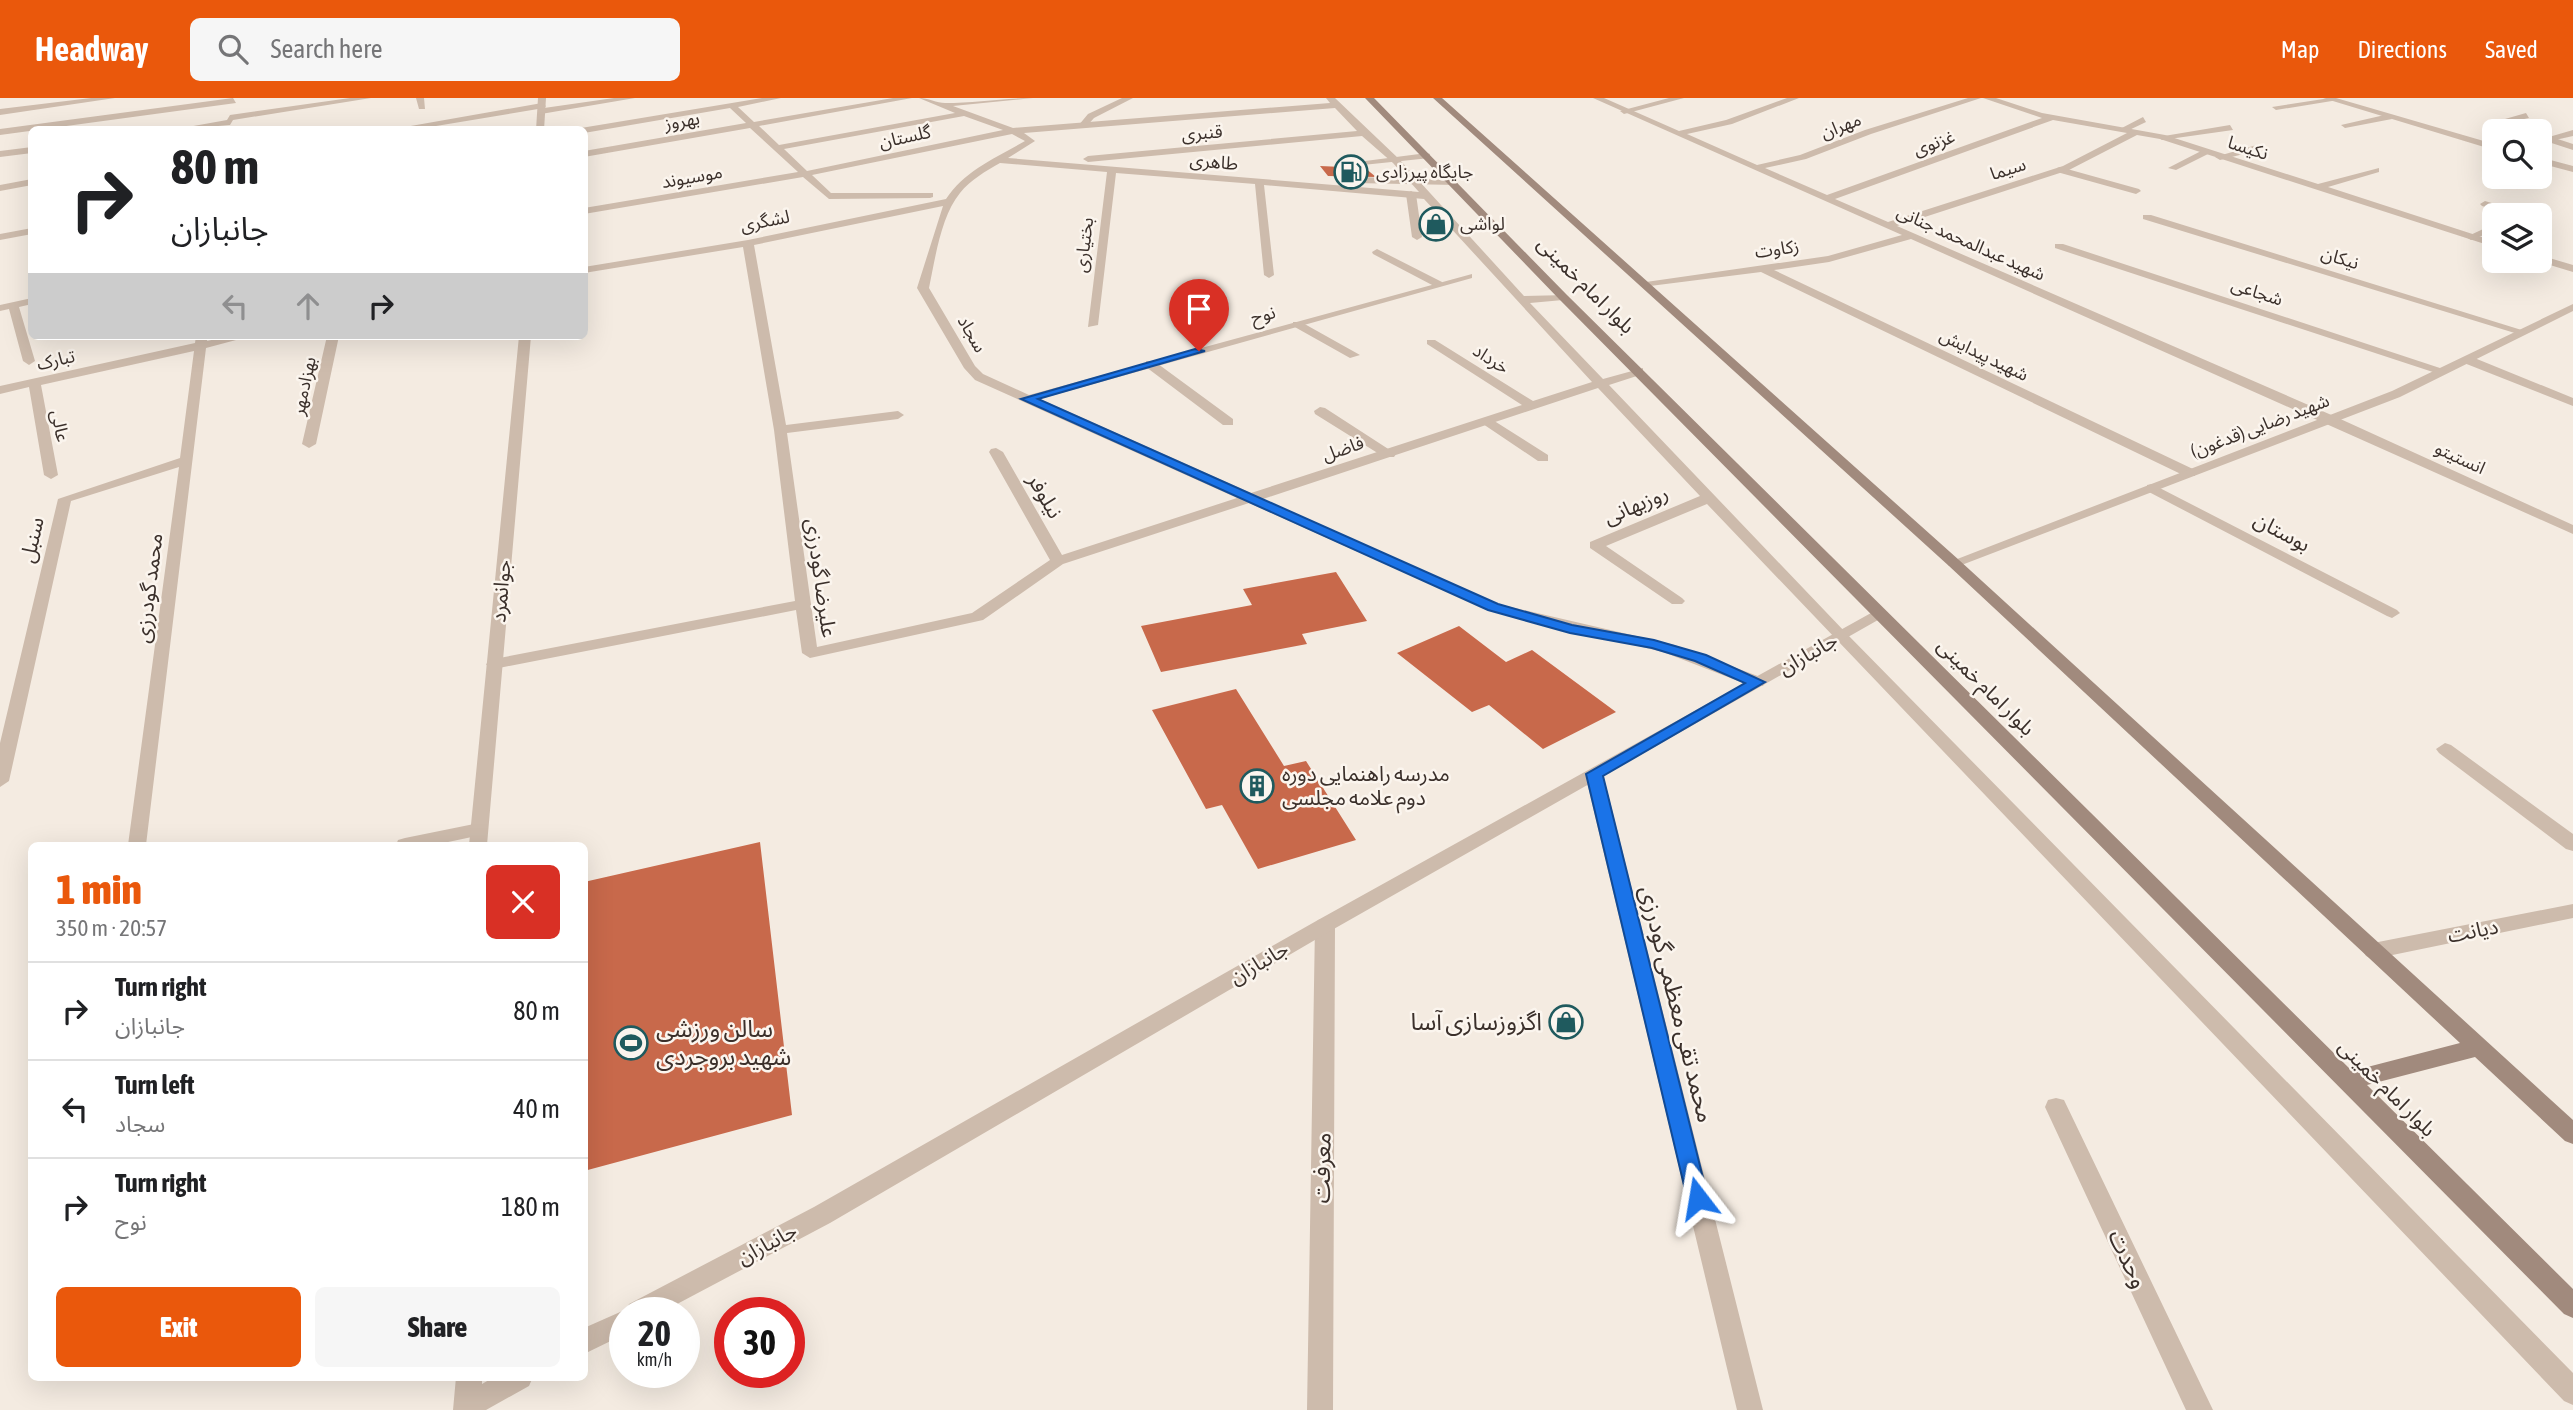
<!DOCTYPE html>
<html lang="en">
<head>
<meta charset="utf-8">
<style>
	:root { --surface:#fff; --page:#f6f6f6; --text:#202124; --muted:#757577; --line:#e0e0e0; --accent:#ea580c }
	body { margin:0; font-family:"Asap Condensed","Noto Sans Arabic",sans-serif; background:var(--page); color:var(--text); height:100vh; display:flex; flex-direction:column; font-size:26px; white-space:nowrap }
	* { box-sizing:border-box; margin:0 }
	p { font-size:23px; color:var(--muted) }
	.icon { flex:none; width:38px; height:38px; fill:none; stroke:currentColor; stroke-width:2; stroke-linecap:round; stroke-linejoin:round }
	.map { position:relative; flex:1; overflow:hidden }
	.details { position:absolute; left:28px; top:744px; width:560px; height:539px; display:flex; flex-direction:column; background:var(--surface); border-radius:10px; box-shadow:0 7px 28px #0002 }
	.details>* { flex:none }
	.hud { position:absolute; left:28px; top:28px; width:560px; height:214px; border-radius:10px; box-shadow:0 7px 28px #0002; background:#fff; color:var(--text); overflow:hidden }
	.fabs { position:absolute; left:2482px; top:21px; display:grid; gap:14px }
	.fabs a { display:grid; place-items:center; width:70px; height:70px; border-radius:10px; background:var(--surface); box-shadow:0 7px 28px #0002; font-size:35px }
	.speed { position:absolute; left:609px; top:1199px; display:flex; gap:14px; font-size:35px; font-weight:700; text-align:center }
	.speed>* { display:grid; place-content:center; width:91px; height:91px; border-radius:50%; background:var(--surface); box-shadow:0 7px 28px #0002; line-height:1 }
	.speed small { font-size:18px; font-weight:400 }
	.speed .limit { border:10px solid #d22; background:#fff; color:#111 }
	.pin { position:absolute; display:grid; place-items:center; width:60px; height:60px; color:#fff; margin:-72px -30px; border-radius:50% 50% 50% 0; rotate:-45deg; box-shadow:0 0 7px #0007 }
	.pin .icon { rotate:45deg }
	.me { position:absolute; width:77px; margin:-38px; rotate:346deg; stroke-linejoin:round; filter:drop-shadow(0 0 5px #0008) }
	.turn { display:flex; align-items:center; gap:24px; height:147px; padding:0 28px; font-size:32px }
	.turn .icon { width:91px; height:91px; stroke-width:2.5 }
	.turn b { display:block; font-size:49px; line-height:60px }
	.lanes { display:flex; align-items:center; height:66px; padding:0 28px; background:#0003; justify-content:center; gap:35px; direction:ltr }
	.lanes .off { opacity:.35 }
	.round { display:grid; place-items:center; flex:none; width:74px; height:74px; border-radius:10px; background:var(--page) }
	.headline { display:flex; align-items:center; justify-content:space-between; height:119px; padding:0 28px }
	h1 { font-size:42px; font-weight:800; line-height:52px; color:var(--accent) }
	.action { display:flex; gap:14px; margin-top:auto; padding:14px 28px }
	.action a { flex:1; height:80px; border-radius:10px; background:var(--accent); color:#fff; font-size:28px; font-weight:800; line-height:80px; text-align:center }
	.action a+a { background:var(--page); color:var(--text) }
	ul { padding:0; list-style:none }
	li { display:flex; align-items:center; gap:21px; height:98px; padding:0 28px; border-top:2px solid var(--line) }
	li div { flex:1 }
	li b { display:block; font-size:26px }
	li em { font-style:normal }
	header { display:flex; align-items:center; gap:42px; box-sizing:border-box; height:98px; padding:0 35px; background:var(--accent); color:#fff }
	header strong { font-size:33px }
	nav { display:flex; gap:38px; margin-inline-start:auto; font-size:24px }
	.search { width:490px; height:63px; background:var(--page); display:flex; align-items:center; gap:18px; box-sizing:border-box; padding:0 24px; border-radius:10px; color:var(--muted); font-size:26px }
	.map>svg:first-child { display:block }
	.building { fill:#c8694b }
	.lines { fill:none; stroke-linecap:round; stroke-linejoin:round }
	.service { fill:#cdbbac; fill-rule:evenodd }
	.minor { fill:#cdbbac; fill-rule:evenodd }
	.tertiary { fill:#cdbbac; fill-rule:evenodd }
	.secondary { fill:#a18a7d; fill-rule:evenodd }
	.route { fill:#1a73e8; stroke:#114b97; stroke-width:2 }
	.labels { text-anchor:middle; stroke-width:5; stroke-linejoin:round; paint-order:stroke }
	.far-street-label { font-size:18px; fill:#3b302b; stroke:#fbf5ee }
	.far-poi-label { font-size:18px; fill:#3b302b; stroke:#fbf5ee; text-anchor:start }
	.street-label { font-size:21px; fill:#3b302b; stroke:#fbf5ee }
	.poi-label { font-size:21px; fill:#3b302b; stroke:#fbf5ee; text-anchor:start }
	.near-street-label { font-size:24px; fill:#3b302b; stroke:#fbf5ee }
	.near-poi-label { font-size:24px; fill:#3b302b; stroke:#fbf5ee; text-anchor:end }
</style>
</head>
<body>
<header>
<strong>Headway</strong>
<div class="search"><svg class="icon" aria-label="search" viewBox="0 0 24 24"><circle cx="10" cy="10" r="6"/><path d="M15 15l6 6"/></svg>Search here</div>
<nav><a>Map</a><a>Directions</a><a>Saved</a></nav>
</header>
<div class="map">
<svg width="2573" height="1312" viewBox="0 0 2573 1312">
	<rect width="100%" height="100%" fill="#f4ebe1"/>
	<!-- building -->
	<path class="building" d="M1320 68 1365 70 1376 79 1328 78Z
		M1336 474 1367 523 1302 536 1307 546 1161 574 1141 528 1252 507 1243 491Z
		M1459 528 1506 564 1532 552 1616 614 1543 651 1489 607 1472 614 1397 555Z
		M1236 591 1284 668 1306 663 1356 742 1258 771 1222 707 1206 711 1152 612Z
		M760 744 792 1017 584 1073V784Z"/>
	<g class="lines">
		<!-- service -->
		<path class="service" d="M1122 0H1133L1094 20 1085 30 1078 28 1088 16Z
			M1669 0H1684L1624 16 1620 13Z
			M2330 0 2338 2 2276 12 2272 9Z
			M2389 16 2392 21 2345 30 2341 27Z
			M2143 19 2146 24 2125 34 2118 32Z
			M2230 27 2233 32 2162 42 2158 39Z
			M2573 32V38L2546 44 2542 41Z
			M2260 46 2263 51 2220 62 2215 59Z
			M2205 51 2210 54 2208 56 2176 72 2168 70Z
			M1427 55 1430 56V60L1353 68 1358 79 1453 82 1458 85 1456 87 1354 85 1349 82 1342 66Z
			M2060 69 2139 91 2141 93 2136 96 2057 74V70Z
			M1411 93 1416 96 1422 139 1417 142 1412 139 1406 96Z
			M2485 103 2525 115 2526 117H2511L2482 108 2480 106Z
			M2494 126V133L2471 142 2466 139Z
			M1377 151 1442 184 1443 186 1434 188 1373 156 1372 154Z
			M1293 224H1301L1360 257 1350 260 1293 228Z
			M1146 263H1154L1233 321V327H1223L1146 269Z
			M1320 309 1325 310 1396 356 1394 359H1384L1315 316 1314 313Z
			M1488 319 1548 357V363H1538L1483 326 1482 323Z"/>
		<!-- minor -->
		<path class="minor" d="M91 0H115L0 17V11Z
			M233 0 236 5 0 37V31Z
			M350 0H371L233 22 230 27 171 32 227 22 230 17Z
			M416 0H424L425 11H419Z
			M614 0H635L541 16 538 11 412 32H388L542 5 546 8 544 10Z
			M762 0H781L738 9 754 24 893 0H912L759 28 779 47 955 15 919 0C928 0 937 5 945 5 974 5 1004 0 1033 0L953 8 1013 30 1330 5 1326 0H1335L1399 61 1524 198 1567 197V201L1563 202 1530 205 1603 281 1643 270V276L1609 287 1846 535 2573 1275V1307L2564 1303 1707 406 1606 448 1682 500 1685 503 1682 506H1672L1590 450V444L1700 398 1598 290 1263 401 1498 506 1675 547 1763 580 1765 584 1763 588H1751L1663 554 1488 512 1249 405 1063 466 983 522 810 560 802 555 796 512 494 571 488 569 486 566 494 561 795 503 774 332 743 149 584 175V169L748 142 946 101C964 73 997 59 1025 43L1012 36 812 77 831 95H933V99L930 100 829 101 803 79 584 116V110L798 74 750 30 584 59V53L746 25 730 10 584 35 581 30ZM1335 10 1357 33 1088 58 1083 61 1088 64 1362 38 1393 65 1419 94 1008 60 1035 43 1024 35ZM964 18 1003 32 807 73 784 51ZM1000 65 1107 74 1088 229 1098 227 1116 75 1255 86 1264 177 1269 180 1274 177 1264 87 1424 101 1592 284 1533 303 1435 242H1427V246L1522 307 1251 395 1040 301 1472 180V176L1029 297 983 276 975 268 929 190C935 161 941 118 960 95 970 82 986 73 1000 65ZM943 108 917 190 964 270 975 282 1237 400 1062 457 1003 354 996 350 991 351 989 354 1050 462 972 515 817 549 787 335 898 321 904 317 898 313 786 327 754 147Z
			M1593 0H1604L1679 33 1726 22 1787 0H1799L1732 26 1687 36 1757 67 1800 57 1865 32 1968 0H1981L1871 36 1806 61 1765 70 1827 97 2042 20 1983 0H1996L2042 15 2165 37 2318 86 2379 70V74L2328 89 2494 143V149L2160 41 2137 37 2069 72 1897 128 2336 319 2573 427V436L1911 141 1829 164 1774 172 2195 372V378H2185L1761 174 1642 189 1641 187 1646 184 1828 158 1902 137ZM2053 22 2127 35 2063 68 1888 124 1835 101Z
			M2323 0H2336L2494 46V52Z
			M2526 15 2529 20 2505 25 2526 33H2513L2491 25Z
			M2539 35 2573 46V52L2539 41Z
			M32 49V55L0 59V53Z
			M2539 59 2573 68V74L2539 65Z
			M32 81V87L0 93V87Z
			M2143 117H2151L2528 234 2518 236 2143 121Z
			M32 130V136L0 142V136Z
			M2055 146H2063L2449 273 2439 276 2055 150Z
			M2539 157 2573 167V174L2537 163H2539Z
			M32 200V206L19 209 35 263 29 267 23 263 9 211 0 213V207Z
			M196 238H208L207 243 229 238H251L206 250 146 747H128L179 369 71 403 9 683 0 689V645L58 401 180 360 194 253 41 287 58 377 51 381 44 377 29 289 0 296V288L195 245Z
			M327 238H339L316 346 309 350 302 346Z
			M2464 259H2472L2573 300V308L2464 265Z
			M2152 386 2397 512 2400 515 2392 520 2387 518 2147 393V387Z
			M2445 645 2451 647 2573 736V753L2566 751 2439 655 2436 651Z
			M1594 670 1603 676 1763 1312H1737L1585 676Z
			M479 725 486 726 488 731 486 736 434 747H396L398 742 405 740Z
			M2573 806V820L2373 861 2366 858 2363 853 2366 848 2373 845Z
			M1325 820 1332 822 1335 827 1333 1312H1307L1315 827 1318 822Z
			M2056 1000 2064 1002 2213 1312H2186L2045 1009 2048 1002Z"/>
		<!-- tertiary -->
		<path class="tertiary" d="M538 0H546L544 32H536Z
			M2573 206V213L2400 299 1959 468H1949L1947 465 2392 293Z
			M519 238H531L487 747H469Z
			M1880 510 1888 515 1885 518 1332 832 830 1125 662 1214H625V1236L584 1256V1230L627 1211 629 1206 814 1109 1318 822Z
			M456 1279H482V1286L494 1279H533L529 1288 486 1312H453Z"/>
		<!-- secondary -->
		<path class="secondary" d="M1365 0H1374L1567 197 2352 973 2460 945 1949 468 1433 0H1442L1959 462 2573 1022V1046L2565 1043 2475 959 2367 987 2573 1191V1220L2564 1216 1559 201Z"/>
	</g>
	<!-- route -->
	<path class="route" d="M1195 251 1205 253 1038 301 1498 506 1572 527 1654 542 1706 557 1765 584 1603 678 1708 1100 1705 1107 1698 1110 1690 1107 1687 1100 1586 676 1745 585 1695 563 1652 550 1570 535 1488 512 1021 301Z"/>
	<!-- icons -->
	<defs>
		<symbol id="fuel-ring" viewBox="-11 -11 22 22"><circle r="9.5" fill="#fbf5ee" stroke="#1f5a5e" stroke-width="1.5"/><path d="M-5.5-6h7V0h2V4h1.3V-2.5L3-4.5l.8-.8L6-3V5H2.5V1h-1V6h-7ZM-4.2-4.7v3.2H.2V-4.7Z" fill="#1f5a5e"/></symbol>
		<symbol id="shop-ring" viewBox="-11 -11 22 22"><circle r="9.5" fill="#fbf5ee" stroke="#1f5a5e" stroke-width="1.5"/><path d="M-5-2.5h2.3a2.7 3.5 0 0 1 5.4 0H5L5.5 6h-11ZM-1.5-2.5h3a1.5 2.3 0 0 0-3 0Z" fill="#1f5a5e"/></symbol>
		<symbol id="building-ring" viewBox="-11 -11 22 22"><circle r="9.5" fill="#fbf5ee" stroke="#1f5a5e" stroke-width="1.5"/><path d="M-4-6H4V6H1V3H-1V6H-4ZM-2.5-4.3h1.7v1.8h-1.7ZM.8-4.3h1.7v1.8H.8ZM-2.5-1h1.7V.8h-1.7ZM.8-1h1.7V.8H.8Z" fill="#1f5a5e"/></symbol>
		<symbol id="stadium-ring" viewBox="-11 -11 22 22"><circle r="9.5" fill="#fbf5ee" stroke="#1f5a5e" stroke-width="1.5"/><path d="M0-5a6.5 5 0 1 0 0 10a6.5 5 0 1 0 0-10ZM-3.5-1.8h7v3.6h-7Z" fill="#1f5a5e"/></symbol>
	</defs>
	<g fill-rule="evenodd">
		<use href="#fuel-ring" x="1332" y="55" width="38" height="38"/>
		<use href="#shop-ring" x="1417" y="107" width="38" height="38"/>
		<use href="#building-ring" x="1238" y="669" width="38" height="38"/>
		<use href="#shop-ring" x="1547" y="905" width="38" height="38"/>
		<use href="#stadium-ring" x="612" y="926" width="38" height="38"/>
	</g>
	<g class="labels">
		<!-- far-street labels -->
		<g class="far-street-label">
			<text transform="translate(682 23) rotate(-10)" y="6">بهروز</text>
			<text transform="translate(1841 28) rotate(-21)" y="6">مهران</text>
			<text transform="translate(1202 35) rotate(-5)" y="6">قنبری</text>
			<text transform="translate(905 39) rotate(-12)" y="6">گلستان</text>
			<text transform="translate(1934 45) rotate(-20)" y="6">غزنوی</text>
			<text transform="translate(2248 50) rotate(18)" y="6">نکیسا</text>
			<text transform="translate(1214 64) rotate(5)" y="6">طاهری</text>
			<text transform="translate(2008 71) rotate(-18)" y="6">سیما</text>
			<text transform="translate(692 79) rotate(-10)" y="6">موسیوند</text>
			<text transform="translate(765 123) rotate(-11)" y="6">لشگری</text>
			<text transform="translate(1971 145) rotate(24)" y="6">شهید عبدالمحمد جنانی</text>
			<text transform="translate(1084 147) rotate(-83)" y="6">بختیاری</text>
			<text transform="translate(1777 151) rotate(-8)" y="6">زکاوت</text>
			<text transform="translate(2340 160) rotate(17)" y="6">نیکان</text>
			<text transform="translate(2257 194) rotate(18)" y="6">شجاعی</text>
			<text transform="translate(1263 217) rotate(-16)" y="6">نوح</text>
			<text transform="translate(972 236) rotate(60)" y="6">سجاد</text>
			<text transform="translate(1984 257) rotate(26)" y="6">شهید پیدایش</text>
			<text transform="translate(1491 261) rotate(33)" y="6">خرداد</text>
			<text transform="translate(56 262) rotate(-13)" y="6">تبارک</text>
			<text transform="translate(304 288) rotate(-78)" y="6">بهزادمهر</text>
			<text transform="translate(60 328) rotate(79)" y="6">عالی</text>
			<text transform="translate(2260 328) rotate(-21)" y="6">(قدغون) شهید رضایی</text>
			<text transform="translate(1343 351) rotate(-19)" y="6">فاضل</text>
			<text transform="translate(2460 360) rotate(25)" y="6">انستیتو</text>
		</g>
		<!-- far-poi labels -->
		<g class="far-poi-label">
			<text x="1376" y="80">جایگاه پیرزادی</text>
			<text x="1460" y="132">لواشی</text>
		</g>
		<!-- street labels -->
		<g class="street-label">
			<text transform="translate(1586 187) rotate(45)" y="7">بلوار امام خمینی</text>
			<text transform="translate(1045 398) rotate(60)" y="7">نیلوفر</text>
			<text transform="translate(1636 407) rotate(-23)" y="7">روزبهانی</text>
			<text transform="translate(2282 434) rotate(28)" y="7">بوستان</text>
			<text transform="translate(32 442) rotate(-77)" y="7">سنبل</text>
			<text transform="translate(821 480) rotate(82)" y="7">علیرضا گودرزی</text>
			<text transform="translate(149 490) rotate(-83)" y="7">محمد گودرزی</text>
			<text transform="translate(501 493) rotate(-85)" y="7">جوانمرد</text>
			<text transform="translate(1808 556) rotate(-29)" y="7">جانبازان</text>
			<text transform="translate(1986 589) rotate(45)" y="7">بلوار امام خمینی</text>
			<text transform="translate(2473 833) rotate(-11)" y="7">دیانت</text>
			<text transform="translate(1259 865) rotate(-30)" y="7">جانبازان</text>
			<text transform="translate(2387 990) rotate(45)" y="7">بلوار امام خمینی</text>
			<text transform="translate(767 1146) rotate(-28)" y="7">جانبازان</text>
		</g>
		<!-- poi labels -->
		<g class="poi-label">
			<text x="1282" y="683">مدرسه راهنمایی دوره<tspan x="1282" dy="24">دوم علامه مجلسی</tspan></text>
		</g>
		<!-- near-street labels -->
		<g class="near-street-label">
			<text transform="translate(1677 906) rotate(76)" y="8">محمد تقی معظمی گودرزی</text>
			<text transform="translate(1322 1070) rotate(-89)" y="8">معرفت</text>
			<text transform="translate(2128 1161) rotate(65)" y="8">وحدت</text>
		</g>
		<!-- near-poi labels -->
		<g class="near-poi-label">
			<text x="1542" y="932">اگزوزسازی آسا</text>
			<text x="656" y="939" text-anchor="start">سالن ورزشی<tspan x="656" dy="28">شهید بروجردی</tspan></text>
		</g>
	</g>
</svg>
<div class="fabs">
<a><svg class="icon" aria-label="search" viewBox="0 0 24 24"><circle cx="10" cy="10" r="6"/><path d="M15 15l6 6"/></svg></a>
<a><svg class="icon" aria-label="layers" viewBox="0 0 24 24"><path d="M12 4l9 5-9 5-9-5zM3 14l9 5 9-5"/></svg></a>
</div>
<div class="speed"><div>20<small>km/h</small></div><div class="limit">30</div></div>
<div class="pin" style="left:1199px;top:253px;background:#d93025"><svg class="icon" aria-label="arrive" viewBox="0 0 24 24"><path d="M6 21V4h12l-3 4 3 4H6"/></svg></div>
<svg class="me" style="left:1698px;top:1100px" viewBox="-20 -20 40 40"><path d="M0-17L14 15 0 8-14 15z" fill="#1a73e8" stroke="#fff" stroke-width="4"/></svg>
<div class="hud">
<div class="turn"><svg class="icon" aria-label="right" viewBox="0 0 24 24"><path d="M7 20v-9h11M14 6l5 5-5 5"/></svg><div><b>80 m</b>جانبازان</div></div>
<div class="lanes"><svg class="icon off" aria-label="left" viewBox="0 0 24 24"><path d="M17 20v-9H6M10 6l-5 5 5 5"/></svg><svg class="icon off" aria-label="ahead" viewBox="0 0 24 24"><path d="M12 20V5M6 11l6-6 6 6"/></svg><svg class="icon" aria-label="right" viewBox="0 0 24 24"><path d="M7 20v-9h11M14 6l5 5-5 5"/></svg></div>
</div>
<section class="details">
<div class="headline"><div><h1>1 min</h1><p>350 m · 20:57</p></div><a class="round" style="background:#d93025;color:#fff"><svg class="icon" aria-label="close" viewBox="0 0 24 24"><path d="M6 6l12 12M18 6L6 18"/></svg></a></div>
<ul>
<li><svg class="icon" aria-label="right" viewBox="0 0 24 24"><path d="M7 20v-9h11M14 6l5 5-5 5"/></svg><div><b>Turn right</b><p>جانبازان</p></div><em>80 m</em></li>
<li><svg class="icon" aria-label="left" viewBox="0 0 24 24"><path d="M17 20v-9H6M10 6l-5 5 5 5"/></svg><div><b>Turn left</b><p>سجاد</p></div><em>40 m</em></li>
<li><svg class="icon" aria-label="right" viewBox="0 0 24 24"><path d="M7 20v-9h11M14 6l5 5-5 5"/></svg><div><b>Turn right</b><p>نوح</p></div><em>180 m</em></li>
</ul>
<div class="action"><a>Exit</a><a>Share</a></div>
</section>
</div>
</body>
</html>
